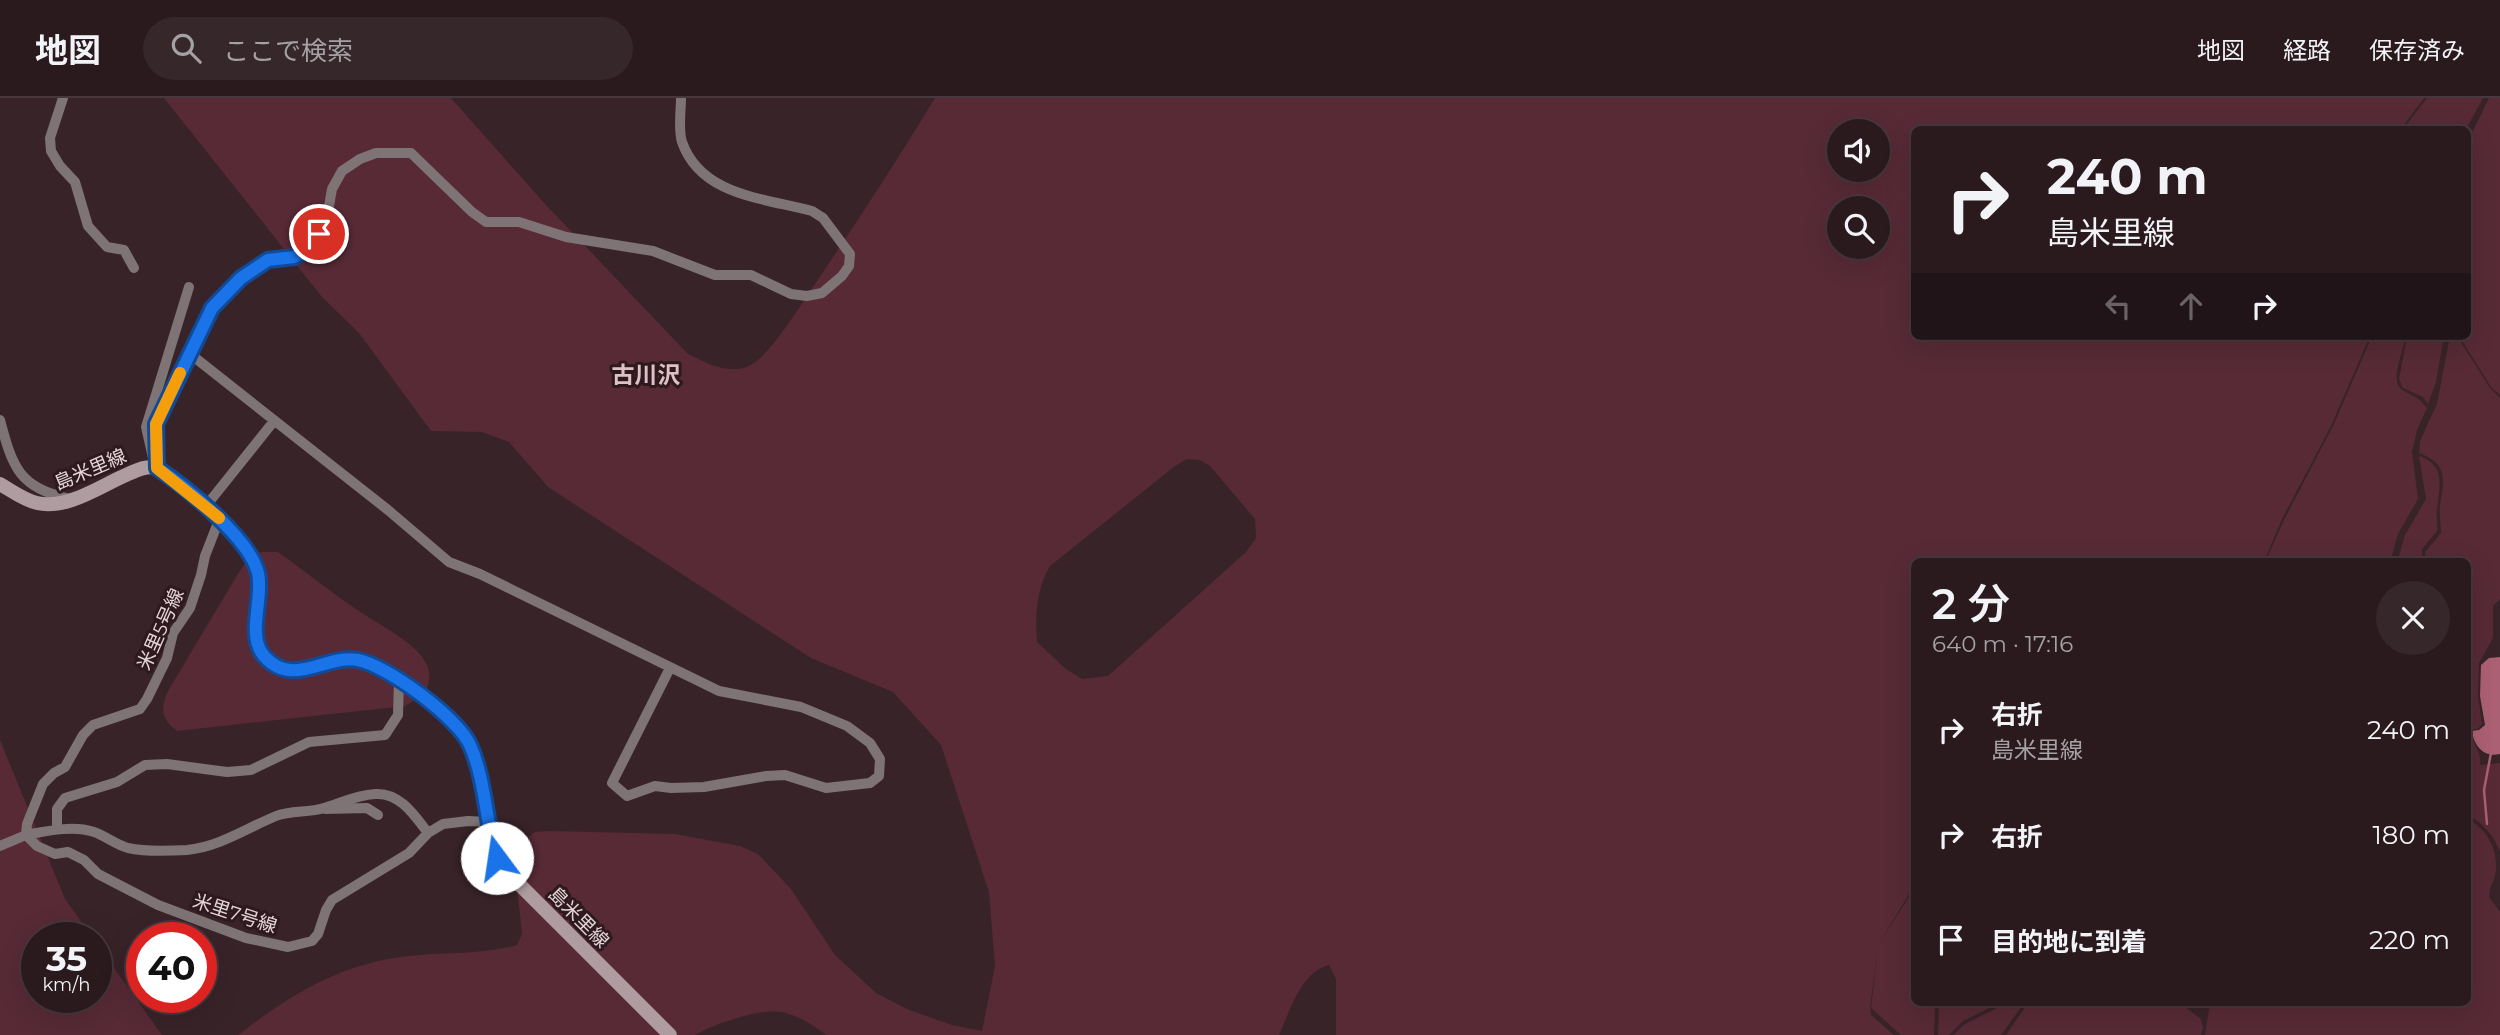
<!DOCTYPE html>
<html lang="ja">
<head>
<meta charset="utf-8">
<style>
	:root { --surface:#2a1a1e; --page:#36272b; --text:#f1f3f6; --muted:#a5a1a4; --line:#46383c }
	body { margin:0; font-family:Montserrat,"Noto Sans JP",sans-serif; background:var(--page); color:var(--text); height:100vh; display:flex; flex-direction:column; font-size:26px; white-space:nowrap }
	* { box-sizing:border-box; margin:0 }
	p { font-size:23px; color:var(--muted) }
	.icon { flex:none; width:38px; height:38px; fill:none; stroke:currentColor; stroke-width:2; stroke-linecap:round; stroke-linejoin:round }
	.map { position:relative; flex:1; overflow:hidden }
	.details { position:absolute; left:1911px; top:460px; width:560px; height:448px; display:flex; flex-direction:column; background:var(--surface); border-radius:10px; box-shadow:0 7px 28px #0002,0 0 0 2px var(--line) }
	.details>* { flex:none }
	.guide { position:absolute; left:1911px; top:28px; width:560px; height:214px; border-radius:10px; box-shadow:0 7px 28px #0002,0 0 0 2px var(--line); background:#2a1a1e; color:var(--text); overflow:hidden }
	.tools { position:absolute; left:1827px; top:21px; display:grid; gap:14px }
	.tools a { display:grid; place-items:center; width:63px; height:63px; border-radius:50%; background:var(--surface); box-shadow:0 7px 28px #0002,0 0 0 2px var(--line); font-size:35px }
	.speed { position:absolute; left:21px; top:824px; display:flex; gap:14px; font-size:35px; font-weight:700; text-align:center }
	.speed>* { display:grid; place-content:center; width:91px; height:91px; border-radius:50%; background:var(--surface); box-shadow:0 7px 28px #0002,0 0 0 2px var(--line); line-height:1 }
	.speed small { font-size:18px; font-weight:400 }
	.speed .limit { border:10px solid #d22; background:#fff; color:#111 }
	.pin { position:absolute; display:grid; place-items:center; width:60px; height:60px; color:#fff; margin:-30px; border:4px solid #fff; border-radius:50%; box-shadow:0 2px 7px #0007 }
	.me { position:absolute; width:77px; margin:-38px; rotate:346deg; stroke-linejoin:round; filter:drop-shadow(0 0 5px #0008) }
	.turn { display:flex; align-items:center; gap:24px; height:147px; padding:0 21px; font-size:32px }
	.turn .icon { width:91px; height:91px; stroke-width:2.5 }
	.turn b { display:block; font-size:49px; line-height:60px }
	.lanes { display:flex; align-items:center; height:66px; padding:0 21px; background:#0003; justify-content:center; gap:35px; direction:ltr }
	.lanes .off { opacity:.35 }
	.round { display:grid; place-items:center; flex:none; width:74px; height:74px; border-radius:37px; background:var(--page) }
	.headline { display:flex; align-items:center; justify-content:space-between; height:119px; padding:0 21px }
	h1 { font-size:42px; font-weight:600; line-height:52px }
	ul { padding:0; list-style:none }
	li { display:flex; align-items:center; gap:21px; height:105px; padding:0 21px }
	li div { flex:1 }
	li b { display:block; font-size:26px }
	li em { font-style:normal }
	header { display:flex; align-items:center; gap:42px; box-sizing:border-box; height:98px; padding:0 35px; background:var(--surface); border-bottom:2px solid var(--line) }
	header strong { font-size:33px }
	nav { display:flex; gap:38px; margin-inline-start:auto; font-size:24px }
	.search { width:490px; height:63px; background:var(--page); display:flex; align-items:center; gap:18px; box-sizing:border-box; padding:0 24px; border-radius:38px; color:var(--muted); font-size:26px }
	.map>svg:first-child { display:block }
	.green { fill:#572a36; fill-rule:evenodd }
	.water { fill:#ac6073 }
	.lines { fill:none; stroke-linecap:round; stroke-linejoin:round }
	.stream { stroke:#ac6073; stroke-width:2.5 }
	.street { stroke:#7e7375; stroke-width:10 }
	.secondary { stroke:#ae9ca0; stroke-width:14 }
	.route-casing { stroke:#114b97; stroke-width:18 }
	.route { stroke:#1a73e8; stroke-width:12 }
	.slow { stroke:#f59e0b; stroke-width:12 }
	.labels { text-anchor:middle; stroke-width:6; stroke-linejoin:round; paint-order:stroke }
	.street-label { font-size:19px; fill:#e4d5d8; stroke:#2e1a1e }
	.quarter-label { font-size:23px; font-weight:bold; fill:#ddc1c7; stroke:#2e1a1e }
</style>
</head>
<body>
<header>
<strong>地図</strong>
<div class="search"><svg class="icon" aria-label="search" viewBox="0 0 24 24"><circle cx="10" cy="10" r="6"/><path d="M15 15l6 6"/></svg>ここで検索</div>
<nav><a>地図</a><a>経路</a><a>保存済み</a></nav>
</header>
<div class="map">
<svg width="2500" height="937" viewBox="0 0 2500 937">
	<rect width="100%" height="100%" fill="#382328"/>
	<!-- green -->
	<path class="green" d="M164 0H451L547 108 688 256C707 265 728 277 749 268 769 259 800 208 813 189 855 127 896 64 935 0H2424L2401 31 1914 32V238H2370L2331 328 2281 423 2264 464H1914V788L1878 847 1914 791V905H1935L1934 937H1901L1871 910 1878 848 1870 910 1871 917 1894 937H1336V881L1329 867C1301 873 1290 914 1279 937H826C815 928 800 919 786 915 765 908 714 926 695 937H238C286 900 333 870 394 860 435 853 477 858 517 847L522 836 513 751 535 734 549 733 675 736 740 748 758 756 791 791 835 857 876 895 909 912 952 927 982 933 995 868 989 794 941 647 893 594 811 560 548 389 509 344 482 334 431 333 359 235 322 199ZM1839 33H1878V72H1839ZM1839 110H1878V149H1839ZM1187 361 1200 362 1210 368 1255 421 1256 440 1246 454 1108 578 1082 581 1066 571 1037 544C1035 517 1036 492 1050 468L1175 368Z
		M2427 0H2483L2466 31H2403Z
		M2489 0H2500V297L2491 289 2459 238H2468V43Z
		M2372 238H2405C2405 252 2387 284 2404 293 2414 299 2420 300 2427 310L2417 332 2412 354 2418 401 2398 436 2390 464H2265L2284 422 2334 326Z
		M2407 238H2444L2436 284 2428 306 2423 299 2403 290 2399 281Z
		M2450 238H2457L2490 290 2500 300V501L2493 508V540L2479 565 2478 598 2482 626 2478 631 2471 632C2472 646 2482 654 2480 667L2500 665V753C2493 737 2483 725 2468 717V658L2475 662 2468 656V464H2426L2425 454 2441 435C2441 426 2439 416 2440 406 2445 381 2447 365 2419 355L2420 343 2437 306Z
		M2419 358C2447 367 2439 390 2437 411 2436 418 2438 426 2437 433L2422 451V464H2397L2405 437 2426 401Z
		M263 454H278C306 474 333 496 362 515 380 527 422 548 428 570 431 579 428 588 425 596L405 608 177 633C161 621 160 611 168 593L239 474 252 456Z
		M0 642 65 801 93 840H37V900H96V845L162 937H0Z
		M2468 721C2488 732 2500 754 2495 778 2492 786 2489 791 2489 799L2500 814V937H2205L2210 905H2468Z
		M1939 905H1999L1963 923 1949 937H1938Z
		M2007 905H2024L2001 937H1953L1965 926Z
		M2028 905H2180L2201 921 2203 930 2201 937H2006Z"/>
	<!-- water -->
	<path class="water" d="M2500 559V656C2485 660 2474 649 2472 633L2479 632 2485 627 2480 598 2481 567 2489 560Z"/>
	<g class="lines">
		<!-- stream -->
		<path class="stream" d="M2487 726 2484 692 2491 655"/>
		<!-- street -->
		<path class="street" d="M63 0 50 40 51 53 60 68 75 84 88 128 107 149 124 152 134 170
			M189 255 388 412 449 464 480 476 719 593 801 609 847 628 870 645 880 661 879 678 870 685 826 690 785 677 766 678 704 689 671 690 655 688 627 698 612 685 670 570
			M0 322C13 371 19 389 70 401
			M153 360 146 329 189 189
			M157 370 156 325 212 210 241 180 268 162 294 159 311 150 328 114 332 91 342 73 360 61 376 55H411L472 114 486 124H519L566 139 653 153 715 177H751L791 196 807 198 822 195 842 178 849 168 850 156 823 120 812 113C764 100 701 98 682 44 678 32 681 13 681 0
			M206 408 274 323
			M325 711 367 710 378 717
			M57 731V711L65 700 117 684 145 667 167 666 227 674 251 672 309 644 385 637 398 617 399 582
			M26 737 37 748 55 756 68 754 84 762 98 776 158 807 246 840 288 849 312 843 318 836 326 812 332 802 409 755 428 735 443 726 468 723 489 724
			M26 737C47 733 73 727 94 734 106 738 116 747 128 750 146 754 169 753 187 752 219 749 247 730 276 718 291 712 308 715 324 710 340 705 357 697 375 696 400 694 415 718 428 735
			M0 748 26 737 27 726 43 686 54 675 65 669 83 637 93 627 140 611 147 601 167 560 173 535 190 510 201 477 205 458 219 422"/>
		<!-- secondary -->
		<path class="secondary" d="M0 386C12 393 24 402 37 405 67 412 100 388 126 377 135 373 146 367 157 370 164 372 172 381 178 385 203 405 250 443 258 475 265 500 246 536 263 558 290 591 325 558 357 563 381 566 425 598 443 614 499 663 471 725 509 776L670 937"/>
	</g>
	<g class="lines">
		<defs>
			<path id="route" d="M319 136 311 150 294 159 268 162 241 180 212 210 156 326 157 370C186 389 250 441 258 475 264 500 246 537 264 558 293 591 325 556 358 562 388 568 458 620 470 647 486 683 485 723 497 760"/>
		</defs>
		<!-- route casing -->
		<use href="#route" class="route-casing"/>
		<!-- route -->
		<use href="#route" class="route"/>
		<!-- slow -->
		<path class="slow" d="M180 275 156 326 157 370 219 420"/>
	</g>
	<g class="labels">
		<!-- street labels -->
		<g class="street-label">
			<text transform="translate(90 371) rotate(-23)" y="7">島米里線</text>
			<text transform="translate(160 531) rotate(-66)" y="7">米里5号線</text>
			<text transform="translate(235 815) rotate(18)" y="7">米里7号線</text>
			<text transform="translate(579 819) rotate(45)" y="7">島米里線</text>
		</g>
		<!-- quarter labels -->
		<g class="quarter-label">
			<text x="646" y="285">古川沢</text>
		</g>
	</g>
</svg>
<div class="tools">
<a><svg class="icon" aria-label="sound" viewBox="0 0 24 24"><path d="M4 9h4l5-4v14l-5-4H4zM17 9q2 3 0 6"/></svg></a>
<a><svg class="icon" aria-label="search" viewBox="0 0 24 24"><circle cx="10" cy="10" r="6"/><path d="M15 15l6 6"/></svg></a>
</div>
<div class="speed"><div>35<small>km/h</small></div><div class="limit">40</div></div>
<div class="pin" style="left:319px;top:136px;background:#d93025"><svg class="icon" aria-label="arrive" viewBox="0 0 24 24"><path d="M6 21V4h12l-3 4 3 4H6"/></svg></div>
<svg class="me" style="left:497px;top:760px" viewBox="-20 -20 40 40"><circle r="19" fill="#fff"/><path d="M0-13L10 11 0 6-10 11z" fill="#1a73e8"/></svg>
<div class="guide">
<div class="turn"><svg class="icon" aria-label="right" viewBox="0 0 24 24"><path d="M7 20v-9h11M14 6l5 5-5 5"/></svg><div><b>240 m</b>島米里線</div></div>
<div class="lanes"><svg class="icon off" aria-label="left" viewBox="0 0 24 24"><path d="M17 20v-9H6M10 6l-5 5 5 5"/></svg><svg class="icon off" aria-label="ahead" viewBox="0 0 24 24"><path d="M12 20V5M6 11l6-6 6 6"/></svg><svg class="icon" aria-label="right" viewBox="0 0 24 24"><path d="M7 20v-9h11M14 6l5 5-5 5"/></svg></div>
</div>
<section class="details">
<div class="headline"><div><h1>2 分</h1><p>640 m · 17:16</p></div><a class="round"><svg class="icon" aria-label="close" viewBox="0 0 24 24"><path d="M6 6l12 12M18 6L6 18"/></svg></a></div>
<ul>
<li><svg class="icon" aria-label="right" viewBox="0 0 24 24"><path d="M7 20v-9h11M14 6l5 5-5 5"/></svg><div><b>右折</b><p>島米里線</p></div><em>240 m</em></li>
<li><svg class="icon" aria-label="right" viewBox="0 0 24 24"><path d="M7 20v-9h11M14 6l5 5-5 5"/></svg><div><b>右折</b></div><em>180 m</em></li>
<li><svg class="icon" aria-label="arrive" viewBox="0 0 24 24"><path d="M6 21V4h12l-3 4 3 4H6"/></svg><div><b>目的地に到着</b></div><em>220 m</em></li>
</ul>
</section>
</div>
</body>
</html>
